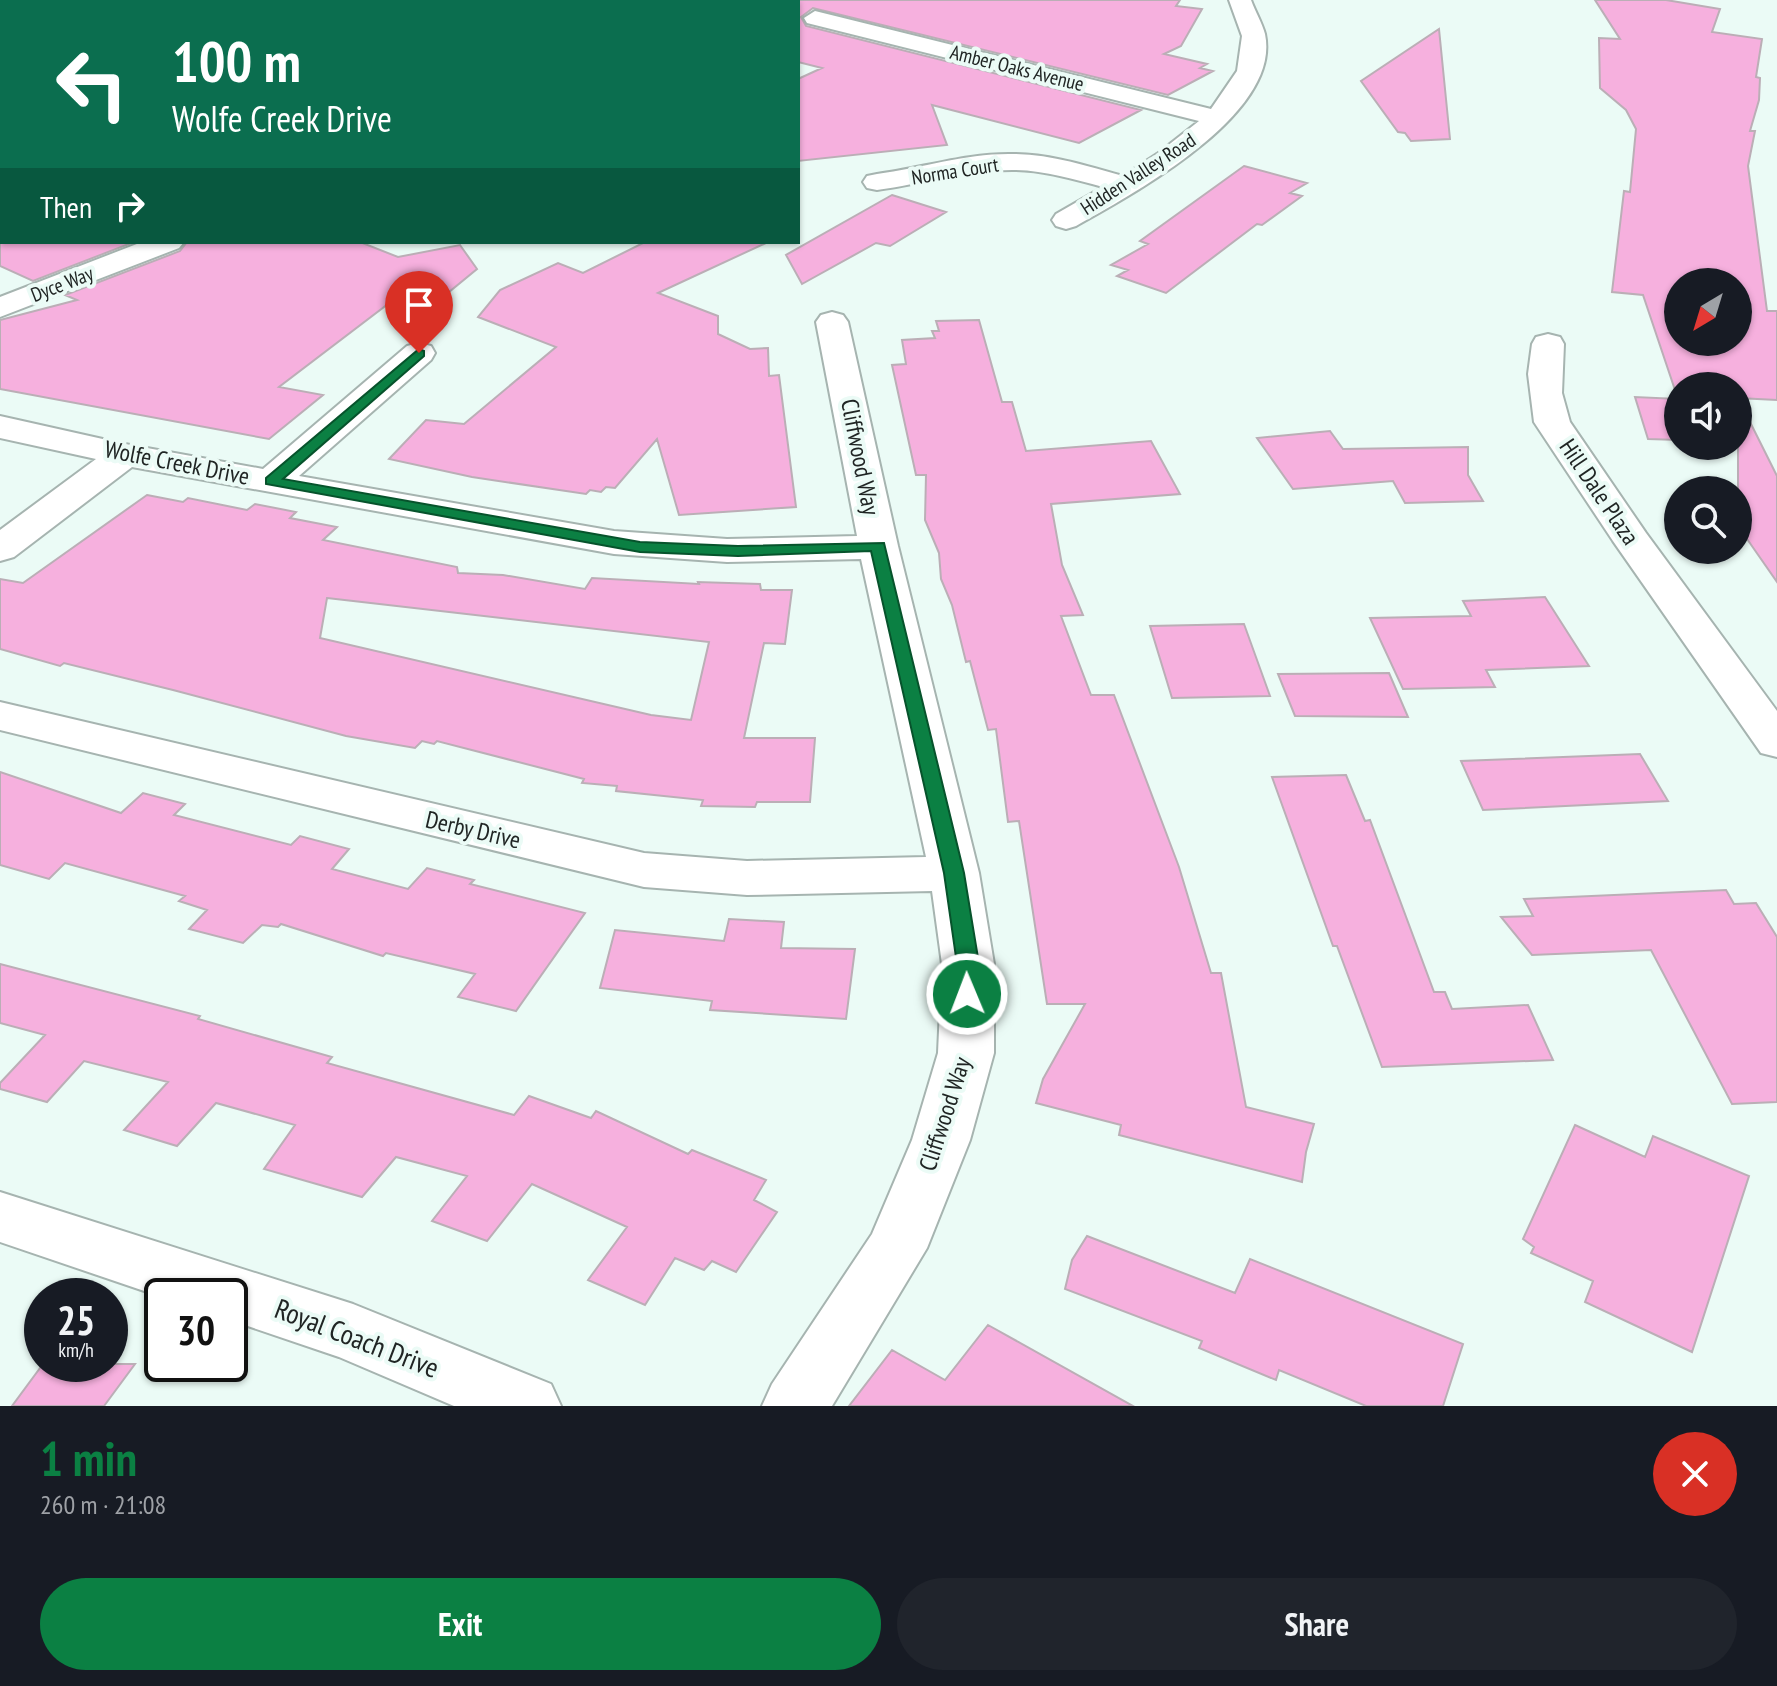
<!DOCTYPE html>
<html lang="en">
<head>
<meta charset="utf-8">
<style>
	:root { --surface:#171b24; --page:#20242c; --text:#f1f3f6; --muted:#9ea1a6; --accent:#0b8043 }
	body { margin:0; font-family:"PT Sans Narrow",sans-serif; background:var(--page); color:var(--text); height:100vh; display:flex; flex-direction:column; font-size:30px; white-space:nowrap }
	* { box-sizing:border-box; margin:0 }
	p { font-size:26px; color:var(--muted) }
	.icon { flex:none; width:44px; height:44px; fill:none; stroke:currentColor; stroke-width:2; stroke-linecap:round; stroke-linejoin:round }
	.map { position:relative; height:1406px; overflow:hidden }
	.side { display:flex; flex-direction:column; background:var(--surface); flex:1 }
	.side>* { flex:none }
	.hud { position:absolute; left:0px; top:0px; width:800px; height:244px; box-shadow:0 2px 6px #0004; background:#0b6e4f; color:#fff; overflow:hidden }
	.needle { width:52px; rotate:218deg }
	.controls { position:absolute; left:1664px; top:268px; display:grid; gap:16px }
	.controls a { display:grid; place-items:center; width:88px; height:88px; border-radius:50%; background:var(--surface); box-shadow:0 2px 6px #0004; font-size:40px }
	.speed { position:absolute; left:24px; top:1278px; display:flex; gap:16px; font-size:40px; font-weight:700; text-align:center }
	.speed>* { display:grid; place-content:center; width:104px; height:104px; border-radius:50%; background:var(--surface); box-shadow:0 2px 6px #0004; line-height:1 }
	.speed small { font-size:20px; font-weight:400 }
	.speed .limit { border:4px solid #111; border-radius:12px; background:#fff; color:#111 }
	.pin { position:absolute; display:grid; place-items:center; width:68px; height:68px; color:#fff; margin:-82px -34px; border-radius:50% 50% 50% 0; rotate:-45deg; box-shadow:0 0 8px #0007 }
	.pin .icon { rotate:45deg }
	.me { position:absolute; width:88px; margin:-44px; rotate:359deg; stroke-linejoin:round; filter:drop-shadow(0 0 6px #0008) }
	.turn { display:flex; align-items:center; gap:28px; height:168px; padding:0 40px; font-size:36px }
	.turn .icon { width:104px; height:104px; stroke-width:2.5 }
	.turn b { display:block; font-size:56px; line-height:68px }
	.then { display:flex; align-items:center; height:76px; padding:0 40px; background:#0003; gap:16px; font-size:30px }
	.round { display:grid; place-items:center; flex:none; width:84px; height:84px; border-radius:42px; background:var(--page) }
	.overview { display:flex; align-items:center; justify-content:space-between; height:136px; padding:0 40px }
	h1 { font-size:48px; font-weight:700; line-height:60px; color:var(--accent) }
	.primary-button { display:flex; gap:16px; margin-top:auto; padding:16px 40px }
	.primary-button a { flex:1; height:92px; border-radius:48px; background:var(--accent); color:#fff; font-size:32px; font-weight:700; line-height:92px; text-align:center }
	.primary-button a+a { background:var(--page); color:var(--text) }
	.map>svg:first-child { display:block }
	.building { fill:#f6b0de; stroke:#bbaeb6; stroke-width:2; fill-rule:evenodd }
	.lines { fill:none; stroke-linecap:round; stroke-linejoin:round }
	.minor-casing { stroke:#a6b4b0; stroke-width:4 }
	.minor { fill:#fff; fill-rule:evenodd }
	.route { fill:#0b8043; stroke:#07532c; stroke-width:2 }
	.labels { text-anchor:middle; stroke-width:8; stroke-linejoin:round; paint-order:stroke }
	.far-street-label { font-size:20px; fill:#202524; stroke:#ebfbf6 }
	.street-label { font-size:24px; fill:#202524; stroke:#ebfbf6 }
	.near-street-label { font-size:28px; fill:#202524; stroke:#ebfbf6 }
</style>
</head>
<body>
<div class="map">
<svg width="1777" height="1406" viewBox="0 0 1777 1406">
	<rect width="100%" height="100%" fill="#ebfbf6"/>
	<!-- building -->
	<path class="building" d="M798 0H1180L1176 6 1202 9 1181 46 1164 54 1207 64 1200 68 1213 71 1168 95 813 8 801 17 806 26 1141 110 1079 143 932 105 947 145 798 161V79L822 68 798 62Z
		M1595 0H1666L1720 9 1712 32 1762 39 1756 77 1760 78 1759 100 1750 131H1755L1748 166 1767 311H1777V400L1738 398V386H1678V440L1648 439 1635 397 1678 399 1643 295 1612 292 1624 191 1630 192 1636 129 1626 110 1600 88 1599 38 1620 39ZM1678 282H1738V342H1678Z
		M1439 29 1450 139 1411 141 1405 133 1398 132 1361 81Z
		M1244 166 1307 183 1290 193 1302 196 1262 225 1257 224 1166 293 1117 276 1128 270 1111 265 1148 244 1140 241Z
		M892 195 946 212 890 246 876 243 802 284 786 255Z
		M0 242H134L33 281 0 266Z
		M187 242H360L398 257 460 245 477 269 438 301 425 296 388 304 279 387 323 395 269 439 0 389V320L77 300 65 295 180 251Z
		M645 242H768L658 293 718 316V334L750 349 768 348 769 376 779 375 796 507 679 515 657 439 615 488 606 487 601 492 590 490 586 494 472 477 389 459 426 420 464 424 556 347 478 317 500 290 558 263 583 273Z
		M979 320 1002 402H1012L1026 451 1151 441 1180 494 1051 504 1062 565 1083 615 1061 616 1091 695H1114L1179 867 1211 973H1221L1246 1107 1314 1124 1306 1152 1302 1182 1119 1135 1121 1125 1036 1103 1043 1079 1085 1004H1047L1019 821 1008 822 996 729 988 730 970 661 966 662 952 605 941 579 939 553 925 520 926 475H916L892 365 906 364 902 340 935 338 932 331H939L936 321Z
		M1738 398 1777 476V582L1738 526Z
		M1330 431 1343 449 1468 447V475L1483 501 1405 503 1393 481 1293 489 1257 438Z
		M147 495 183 502 188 498 247 510 255 504 296 512 290 518 337 527 323 540 457 567 458 573 503 575 585 589 592 578 699 584 698 582 760 584 761 590H792L785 644 764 643 744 738H815L810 802H757L755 807 701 806 703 800 616 791 617 786 582 783 584 779 437 741 434 744 422 741 415 748 346 736 173 690 64 663 60 666 0 649V579L23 583ZM327 598 709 642 691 720 651 715 320 638Z
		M1545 597 1589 666 1486 670 1495 687 1403 689 1370 618 1471 616 1463 601Z
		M1244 624 1270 696 1172 698 1150 626Z
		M1389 673 1408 717 1295 716 1278 674Z
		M1640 754 1668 801 1483 810 1461 761Z
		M0 772 121 813 143 793 185 804 174 815 291 845 300 836 349 849 332 869 408 889 427 868 474 880 470 884 585 913 516 1011 458 997 475 974 386 953 383 956 281 924 278 927 262 925 243 943 189 929 207 910 179 901 185 896 65 863 49 879 0 865Z
		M1346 775 1365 821 1370 820 1434 992H1445L1452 1009 1528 1005 1553 1060 1382 1067 1337 946H1333L1272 777Z
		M1726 890 1734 904 1756 903 1777 937V1102L1732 1104 1651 950 1532 955 1501 917 1533 916 1524 899Z
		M729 919 784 922 781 948 855 949 846 1019 710 1010 712 1001 600 988 615 930 724 941Z
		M0 964 200 1016 198 1019 332 1057 327 1063 514 1115 529 1096 591 1118 596 1111 688 1154 692 1150 766 1180 754 1200 777 1212 736 1272 712 1261 704 1270 675 1258 645 1305 588 1280 627 1227 532 1184 487 1241 432 1221 467 1176 396 1157 362 1197 264 1169 295 1125 216 1103 177 1146 124 1130 168 1082 84 1061 47 1102 0 1089V1083L45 1035 0 1023Z
		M1575 1125 1645 1157 1653 1136 1749 1176 1692 1352 1585 1302 1593 1281 1531 1253 1534 1247 1523 1239Z
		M1087 1236 1235 1293 1250 1259 1463 1344 1443 1406H1366L1279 1370 1276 1380 1199 1348 1202 1341 1065 1289 1072 1260Z
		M988 1325 1133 1406H849L892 1350 945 1380Z
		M43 1364H135L104 1406H12Z"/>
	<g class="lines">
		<defs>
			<path id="minor" d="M1229 0H1251C1255 11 1262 23 1265 34 1282 114 1133 194 1076 226L1066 229 1056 226 1052 220 1056 214 1103 187C1073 179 1043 170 1012 170 966 170 922 184 877 190L867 188 863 182 867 176 877 174C922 168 967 153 1013 154 1050 154 1087 166 1123 176L1157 154 1199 121 807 23 804 18 815 11 1211 109 1237 71 1242 36Z
				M142 242H184L179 248 0 317V297Z
				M832 312 843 315 848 322 898 546 979 873 994 964V1053L970 1140 927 1248 832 1406H762L772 1384 872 1234 912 1140 938 1053 942 964 932 891 747 895 644 887 0 730V702L644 853 747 861 926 857 861 559 727 562 614 554 132 467 14 557 0 561V530L96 459 0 438V416L125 444 263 469 407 346 419 343 431 346 435 353 431 360 299 476 614 531 727 539 857 536 816 322 821 315Z
				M1548 334 1560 337 1564 344 1562 393 1570 422 1646 533 1777 711V757L1761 753 1613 541 1534 422 1528 374 1532 344 1536 337Z
				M0 1192 353 1304 551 1384 561 1406H454L339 1357 230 1320V1296L162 1297 0 1242Z"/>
		</defs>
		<!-- minor casing -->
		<use href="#minor" class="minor-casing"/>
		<!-- minor -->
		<use href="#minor" class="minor"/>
	</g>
	<!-- route -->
	<path class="route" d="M419 349 424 351V356L283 479 640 542 738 546 884 543 964 873 979 964 978 994 975 1000 967 1002 960 1000 956 994 957 964 944 873 871 551 738 556 640 552 266 484V478Z"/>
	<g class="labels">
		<!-- far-street labels -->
		<g class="far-street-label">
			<text transform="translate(1017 68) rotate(14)" y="7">Amber Oaks Avenue</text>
			<text transform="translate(955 171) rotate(-9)" y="7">Norma Court</text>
			<text transform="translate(1138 174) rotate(-33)" y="7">Hidden Valley Road</text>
			<text transform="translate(62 284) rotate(-21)" y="7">Dyce Way</text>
		</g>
		<!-- street labels -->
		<g class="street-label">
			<text transform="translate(860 457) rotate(79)" y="8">Cliffwood Way</text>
			<text transform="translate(177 463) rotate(11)" y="8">Wolfe Creek Drive</text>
			<text transform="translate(1599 492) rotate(56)" y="8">Hill Dale Plaza</text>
			<text transform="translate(473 830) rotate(13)" y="8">Derby Drive</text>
			<text transform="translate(945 1114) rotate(-72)" y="8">Cliffwood Way</text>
		</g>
		<!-- near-street labels -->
		<g class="near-street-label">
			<text transform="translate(357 1338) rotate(21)" y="10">Royal Coach Drive</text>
		</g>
	</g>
</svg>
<div class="controls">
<a><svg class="needle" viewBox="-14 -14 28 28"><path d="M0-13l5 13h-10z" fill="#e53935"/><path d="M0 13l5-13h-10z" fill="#9ea1a6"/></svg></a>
<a><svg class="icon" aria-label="sound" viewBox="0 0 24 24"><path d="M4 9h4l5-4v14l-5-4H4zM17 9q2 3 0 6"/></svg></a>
<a><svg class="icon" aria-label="search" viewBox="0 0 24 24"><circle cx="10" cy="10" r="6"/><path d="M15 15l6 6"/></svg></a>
</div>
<div class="speed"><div>25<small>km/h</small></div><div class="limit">30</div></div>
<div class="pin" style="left:419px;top:353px;background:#d93025"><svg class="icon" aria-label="arrive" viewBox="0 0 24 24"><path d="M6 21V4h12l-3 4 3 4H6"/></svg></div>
<svg class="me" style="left:967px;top:994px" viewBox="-20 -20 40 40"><circle r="17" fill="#0b8043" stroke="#fff" stroke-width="3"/><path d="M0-11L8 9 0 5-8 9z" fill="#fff"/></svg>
<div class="hud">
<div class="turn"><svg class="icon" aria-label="left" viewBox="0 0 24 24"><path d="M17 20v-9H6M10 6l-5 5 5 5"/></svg><div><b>100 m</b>Wolfe Creek Drive</div></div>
<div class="then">Then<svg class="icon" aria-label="right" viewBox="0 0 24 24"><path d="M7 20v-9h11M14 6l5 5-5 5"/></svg></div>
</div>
</div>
<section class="side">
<div class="overview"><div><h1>1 min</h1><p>260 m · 21:08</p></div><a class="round" style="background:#d93025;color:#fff"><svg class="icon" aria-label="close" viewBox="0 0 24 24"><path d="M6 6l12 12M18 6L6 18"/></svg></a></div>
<div class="primary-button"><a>Exit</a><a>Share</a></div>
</section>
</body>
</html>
